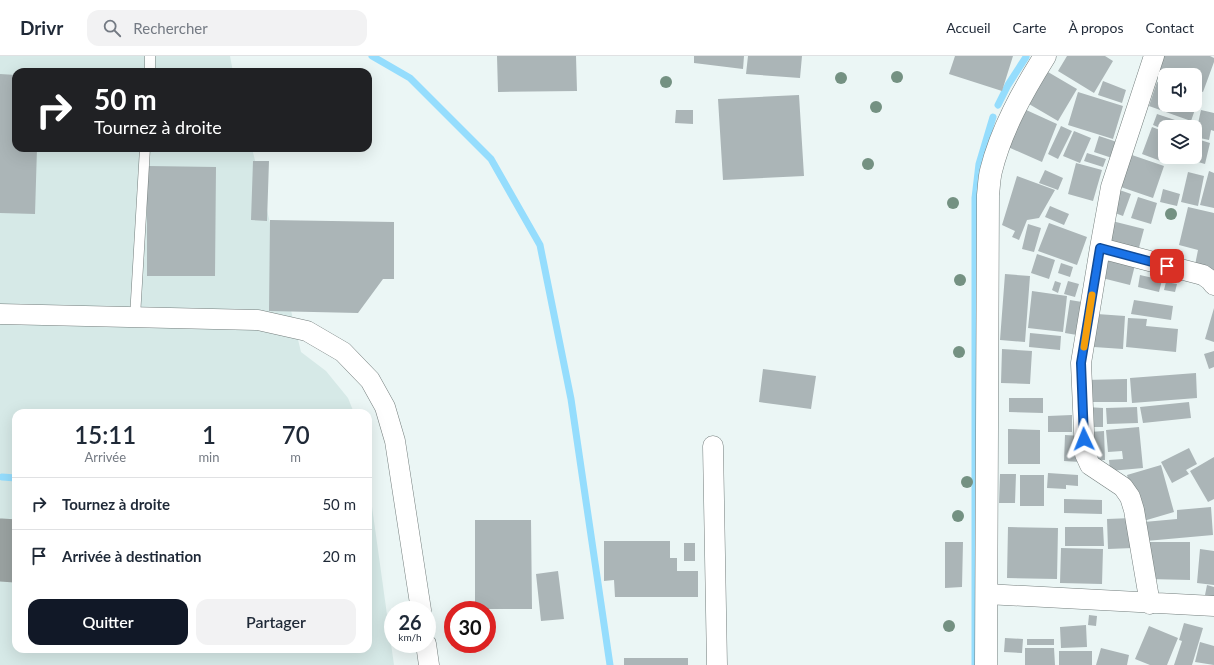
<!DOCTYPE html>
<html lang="fr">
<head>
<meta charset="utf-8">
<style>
	:root { --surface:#fff; --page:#f2f2f3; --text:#1f2937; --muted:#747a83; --line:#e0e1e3; --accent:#111827 }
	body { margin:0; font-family:Lato,sans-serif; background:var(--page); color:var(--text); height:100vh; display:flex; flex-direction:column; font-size:15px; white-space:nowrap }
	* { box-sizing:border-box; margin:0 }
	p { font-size:13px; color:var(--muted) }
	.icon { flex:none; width:22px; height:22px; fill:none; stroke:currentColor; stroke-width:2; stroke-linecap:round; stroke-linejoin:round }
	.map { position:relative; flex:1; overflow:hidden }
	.details { position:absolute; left:12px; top:353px; width:360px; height:244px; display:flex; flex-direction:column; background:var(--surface); border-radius:12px; box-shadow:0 4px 16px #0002 }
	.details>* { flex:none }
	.banner { position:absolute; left:12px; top:12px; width:360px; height:84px; border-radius:12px; box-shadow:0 4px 16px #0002; background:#202124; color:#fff; overflow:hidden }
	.controls { position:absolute; left:1158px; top:12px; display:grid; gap:8px }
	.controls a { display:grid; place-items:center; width:44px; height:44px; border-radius:8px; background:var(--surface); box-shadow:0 4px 16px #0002; font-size:20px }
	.speed { position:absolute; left:384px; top:545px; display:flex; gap:8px; font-size:20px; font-weight:700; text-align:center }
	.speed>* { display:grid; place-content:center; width:52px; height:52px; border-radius:50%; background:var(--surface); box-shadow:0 4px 16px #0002; line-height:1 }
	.speed small { font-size:10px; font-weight:400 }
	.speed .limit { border:6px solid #d22; background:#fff; color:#111 }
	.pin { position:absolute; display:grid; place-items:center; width:34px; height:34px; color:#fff; margin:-17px; border-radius:8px; box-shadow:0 2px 6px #0006 }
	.me { position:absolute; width:44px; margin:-22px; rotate:358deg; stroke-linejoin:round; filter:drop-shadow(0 0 3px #0008) }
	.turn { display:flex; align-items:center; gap:14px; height:84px; padding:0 16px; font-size:18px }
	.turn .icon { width:52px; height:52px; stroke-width:2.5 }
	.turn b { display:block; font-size:28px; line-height:34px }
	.eta { display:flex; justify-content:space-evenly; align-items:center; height:68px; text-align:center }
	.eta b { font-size:24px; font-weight:600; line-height:28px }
	.action { display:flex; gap:8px; margin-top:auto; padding:8px 16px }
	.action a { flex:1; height:46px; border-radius:12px; background:var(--accent); color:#fff; font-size:16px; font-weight:600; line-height:46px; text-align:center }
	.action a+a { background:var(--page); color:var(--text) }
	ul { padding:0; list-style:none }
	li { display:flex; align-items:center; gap:12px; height:52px; padding:0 16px; border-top:1px solid var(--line) }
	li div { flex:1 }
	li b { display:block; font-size:15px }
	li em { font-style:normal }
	header { display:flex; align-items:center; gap:24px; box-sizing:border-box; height:56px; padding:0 20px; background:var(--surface); border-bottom:1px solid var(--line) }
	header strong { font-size:19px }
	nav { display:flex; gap:22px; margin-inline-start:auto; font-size:14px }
	.search { width:280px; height:36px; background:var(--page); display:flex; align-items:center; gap:10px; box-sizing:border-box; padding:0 14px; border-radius:12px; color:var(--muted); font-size:15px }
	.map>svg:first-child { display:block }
	.built { fill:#d6e9e7 }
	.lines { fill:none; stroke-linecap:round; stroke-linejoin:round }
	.stream { stroke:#95ddfd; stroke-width:7 }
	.taxiway { stroke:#9aa2a1; stroke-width:63 }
	.building { fill:#abb5b7 }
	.service-casing { stroke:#747e7d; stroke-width:11 }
	.minor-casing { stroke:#747e7d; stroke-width:21 }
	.tertiary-casing { stroke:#747e7d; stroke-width:23 }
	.service { stroke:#fff; stroke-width:10 }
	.minor { stroke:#fff; stroke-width:20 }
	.tertiary { stroke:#fff; stroke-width:22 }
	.tree { fill:#749182 }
	.route-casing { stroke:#114b97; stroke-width:10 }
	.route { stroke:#1a73e8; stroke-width:7 }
	.slow { stroke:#f59e0b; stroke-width:7 }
</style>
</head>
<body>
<header>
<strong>Drivr</strong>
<div class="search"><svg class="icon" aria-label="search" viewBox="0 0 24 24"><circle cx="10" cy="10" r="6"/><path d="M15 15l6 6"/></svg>Rechercher</div>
<nav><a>Accueil</a><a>Carte</a><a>À propos</a><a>Contact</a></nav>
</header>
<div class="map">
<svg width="1214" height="609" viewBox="0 0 1214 609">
	<rect width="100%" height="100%" fill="#ebf6f5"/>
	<!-- built -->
	<path class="built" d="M0 0H230L233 16H16V92H252L301 296 326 315 348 342 354 357H16V593H368V422L394 609H0Z"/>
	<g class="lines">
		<!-- stream -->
		<path class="stream" d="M372 0 410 22 491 103 540 189 571 343 610 609
			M998 49 1008 29 1026 1
			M2 421 16 422
			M975 609V142L979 108 993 61"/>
		<!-- taxiway -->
		<path class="taxiway" d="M0 494 16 495"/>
	</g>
	<!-- building -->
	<path class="building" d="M497 0H576L577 35 498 36Z
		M694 0H744L743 13 694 7Z
		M748 0H802L800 22 746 18Z
		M955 0H1013L1002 35 949 18Z
		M1067 0H1105L1113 5 1094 37 1058 15Z
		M1162 0H1210L1214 2V6L1203 36 1195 33V19H1165V21L1155 17Z
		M1048 16 1077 33 1058 65 1029 48Z
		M0 18 16 19V92H37L35 158 0 157Z
		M1103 25 1126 34 1122 47 1098 39Z
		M1157 26 1165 29V49H1195V40L1199 42 1191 65 1149 50Z
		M1078 36 1123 50 1113 83 1068 69Z
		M799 39 804 120 723 124 718 43Z
		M1024 53 1057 68 1042 106 1008 91Z
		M676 54H693V68L675 67Z
		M1201 54 1214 57V75L1211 74 1209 84 1195 81Z
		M1157 58 1175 64 1173 71H1165V74L1153 69Z
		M1061 70 1072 75 1058 103 1048 98Z
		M1152 71 1165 76V101H1168L1166 107 1142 98Z
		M1074 75 1091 82 1080 107 1063 100Z
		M1099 80 1117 86 1112 102 1094 96Z
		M1197 83 1210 87 1205 108 1191 104 1192 101H1195V89Z
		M1087 97 1106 103 1103 111 1084 105Z
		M1129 98 1164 110 1153 142 1118 130Z
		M253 105H269L267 165 251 164Z
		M1076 107 1102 114 1093 145 1068 138Z
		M147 110 216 111 215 220H147Z
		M1045 114 1063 122 1058 134 1039 127Z
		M1209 115 1214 117V152L1200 149Z
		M1188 116 1204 120 1198 150 1181 146Z
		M1017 120 1055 134 1039 162 1027 164 1019 184 1012 181 1015 175 1002 169Z
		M1114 132 1131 138 1123 160 1107 154Z
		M1163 133 1180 138 1177 150 1160 146Z
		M1138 141 1157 147 1151 168 1131 162Z
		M1050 150 1069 158 1064 169 1045 161Z
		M1188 151 1214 157V219L1194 214 1198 194 1179 189Z
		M270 164 394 166V223H383L358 257 269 255Z
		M1112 165 1144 173 1137 199 1106 191Z
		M1049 167 1087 181 1077 209 1038 195Z
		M1028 168 1041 172 1034 196 1022 193Z
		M1104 196 1136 205 1130 229 1098 221Z
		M1037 198 1055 204 1049 223 1031 217Z
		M1061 207 1073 211 1070 221 1058 217Z
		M1005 218 1030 220 1025 286 1000 284Z
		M1140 219 1162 224 1159 236 1138 231Z
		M1055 225 1061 227 1058 237 1052 234Z
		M1068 225 1079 228 1075 241 1064 238Z
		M1166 226 1177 228 1175 236 1164 234Z
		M1032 235 1067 240 1063 276 1028 272Z
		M1070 244 1082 246 1077 279 1065 277Z
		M1134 244 1173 250 1171 264 1131 258Z
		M1214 252V286L1205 283Z
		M1097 258 1125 260 1123 293 1094 291Z
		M1128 262 1147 263 1146 270 1178 273 1176 296 1126 291Z
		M1030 277 1061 280 1060 294 1029 291Z
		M1002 293 1032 295 1030 328 1001 327Z
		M1214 295V311L1209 313 1204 298Z
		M763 313 816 320 811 353 759 346Z
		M1196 317 1197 342 1132 347 1130 322Z
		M1127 323V346H1085V324Z
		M1009 342H1043V357L1009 356Z
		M1189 346 1191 362 1143 367 1140 351Z
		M1087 351 1103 352V371H1087Z
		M1137 351 1138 367 1107 368 1106 352Z
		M1072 359V376H1048V360Z
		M1139 371 1143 412 1110 415 1109 404 1123 403 1122 395 1108 396 1106 374Z
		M1008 373 1040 374V408H1008Z
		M1104 375 1105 404H1090L1089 376Z
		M1065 379 1082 380 1080 406 1064 405Z
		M1189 392 1197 408 1186 414 1189 418 1172 427 1161 406Z
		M1214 401V443L1208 446 1190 415Z
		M1161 409 1174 456 1140 466 1127 419Z
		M1048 417 1078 419V430L1066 429V433L1047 432Z
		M1000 418H1016L1015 447H999Z
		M1020 419H1044V450H1020Z
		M1064 443 1102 444V458L1064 457Z
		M1211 451 1213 479 1146 485 1144 466 1177 463V454Z
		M1132 462 1133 492 1108 493 1107 463Z
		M475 464H531L532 553H475Z
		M1008 471 1058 472 1057 523 1007 522Z
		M1065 471H1103L1104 490H1065Z
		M604 485H670V502H677V515H698V541H615L614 524 604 525Z
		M945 486H963L962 531 945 532Z
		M1150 486H1190V524L1149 523Z
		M684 487H695V505H684Z
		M1061 492 1103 493 1102 528 1060 527Z
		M1200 493 1214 495V529L1197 527Z
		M558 515 564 563 541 565 536 518Z
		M1207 529 1214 531V541L1205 539Z
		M1089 559 1097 560 1096 570 1088 569Z
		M449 566H453V586H450Z
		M1184 567 1203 572 1192 609H1174L1182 585 1179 584Z
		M1086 569 1087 591 1061 592 1060 571Z
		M1149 570 1178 582 1167 609H1150L1135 603Z
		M1005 582 1023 583 1022 597 1004 596Z
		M1027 583H1054V589H1027Z
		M1200 586 1214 590V609L1195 606Z
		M1025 592H1054L1055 609H1025Z
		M1101 592 1129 599 1127 609H1096Z
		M1059 595H1092V609H1059Z
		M624 602H688V609H624Z"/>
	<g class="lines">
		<defs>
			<path id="service" d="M150 16V0
				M135 261 145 92"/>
			<path id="minor" d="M1100 192 1203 219 1210 224 1214 229
				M0 258 258 264 307 275 343 296 370 324 385 351 395 385 421 554
				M713 390 717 609
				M986 538 1214 550
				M1150 548 1134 454 1130 441 1123 431 1090 409 1085 398 1081 307 1100 192 1111 131 1154 0
				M426 588 429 609"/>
			<path id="tertiary" d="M986 609 988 139C989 131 989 123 991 115 1001 74 1023 35 1045 0"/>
		</defs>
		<!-- service casing -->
		<use href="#service" class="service-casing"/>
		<!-- minor casing -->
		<use href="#minor" class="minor-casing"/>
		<!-- tertiary casing -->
		<use href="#tertiary" class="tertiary-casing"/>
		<!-- service -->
		<use href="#service" class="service"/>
		<!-- minor -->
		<use href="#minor" class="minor"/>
		<!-- tertiary -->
		<use href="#tertiary" class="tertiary"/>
	</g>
	<!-- trees -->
	<g class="tree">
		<circle cx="897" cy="21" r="6"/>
		<circle cx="841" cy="22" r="6"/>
		<circle cx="666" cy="26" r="6"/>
		<circle cx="876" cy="51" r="6"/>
		<circle cx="868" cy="108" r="6"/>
		<circle cx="953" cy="147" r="6"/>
		<circle cx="1171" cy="158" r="6"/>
		<circle cx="960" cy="224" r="6"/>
		<circle cx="959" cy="296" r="6"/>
		<circle cx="967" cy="426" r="6"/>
		<circle cx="958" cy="460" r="6"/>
		<circle cx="949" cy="570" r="6"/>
	</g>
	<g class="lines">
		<defs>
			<path id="route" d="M1084 383 1081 307 1100 192 1167 210"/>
		</defs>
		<!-- route casing -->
		<use href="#route" class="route-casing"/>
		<!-- route -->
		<use href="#route" class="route"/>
		<!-- slow -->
		<path class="slow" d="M1084 291 1092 239"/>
	</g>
</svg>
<div class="controls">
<a><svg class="icon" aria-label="sound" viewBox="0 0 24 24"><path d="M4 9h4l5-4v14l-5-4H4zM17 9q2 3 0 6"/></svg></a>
<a><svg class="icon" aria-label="layers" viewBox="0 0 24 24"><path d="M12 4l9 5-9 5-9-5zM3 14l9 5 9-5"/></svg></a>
</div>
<div class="speed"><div>26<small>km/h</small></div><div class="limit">30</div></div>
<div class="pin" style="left:1167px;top:210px;background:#d93025"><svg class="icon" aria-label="arrive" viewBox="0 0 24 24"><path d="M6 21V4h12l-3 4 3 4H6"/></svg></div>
<svg class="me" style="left:1084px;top:383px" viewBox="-20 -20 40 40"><path d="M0-17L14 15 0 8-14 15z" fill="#1a73e8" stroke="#fff" stroke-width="4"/></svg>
<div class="banner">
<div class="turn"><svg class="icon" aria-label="right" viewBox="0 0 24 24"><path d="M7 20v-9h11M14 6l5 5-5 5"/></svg><div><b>50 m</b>Tournez à droite</div></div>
</div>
<section class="details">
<div class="eta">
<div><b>15:11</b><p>Arrivée</p></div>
<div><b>1</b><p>min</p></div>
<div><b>70</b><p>m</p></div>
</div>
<ul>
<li><svg class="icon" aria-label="right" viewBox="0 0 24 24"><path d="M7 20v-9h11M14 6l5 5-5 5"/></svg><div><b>Tournez à droite</b></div><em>50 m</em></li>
<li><svg class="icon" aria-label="arrive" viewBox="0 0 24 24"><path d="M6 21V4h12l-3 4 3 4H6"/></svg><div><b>Arrivée à destination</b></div><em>20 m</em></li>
</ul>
<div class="action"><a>Quitter</a><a>Partager</a></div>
</section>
</div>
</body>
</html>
